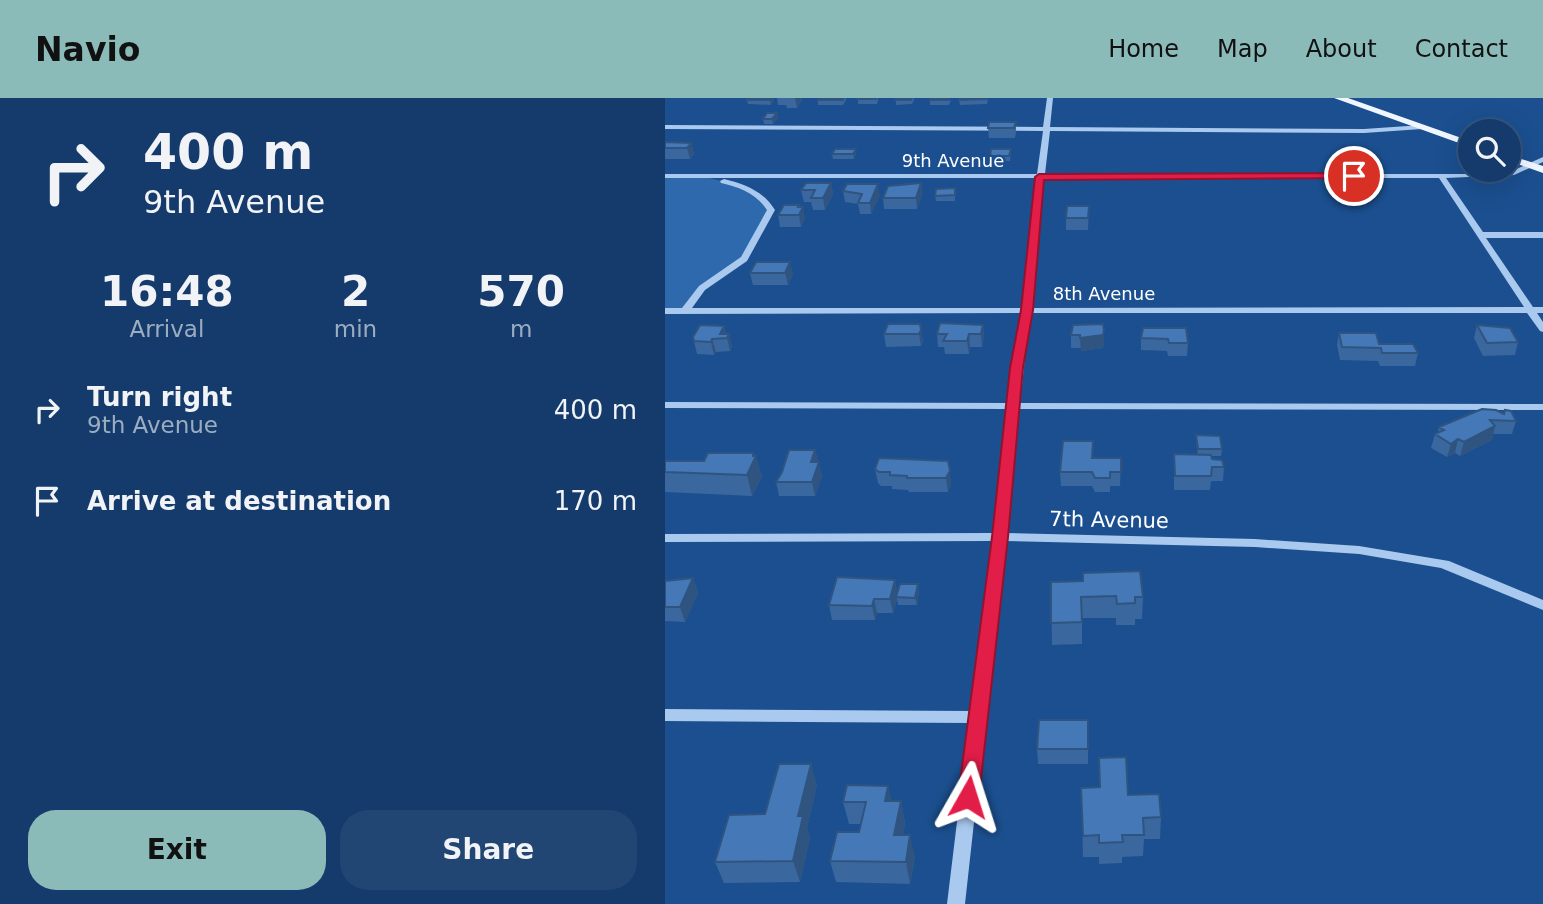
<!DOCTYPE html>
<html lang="en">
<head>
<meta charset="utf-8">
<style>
	:root { --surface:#143b6b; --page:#214673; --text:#f1f3f6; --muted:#9dadc1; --line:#33557e; --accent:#8bbbb9 }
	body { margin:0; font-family:"DejaVu Sans",sans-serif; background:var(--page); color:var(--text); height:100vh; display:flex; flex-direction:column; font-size:26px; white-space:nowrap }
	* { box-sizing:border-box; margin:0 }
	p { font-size:23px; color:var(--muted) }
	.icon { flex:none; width:38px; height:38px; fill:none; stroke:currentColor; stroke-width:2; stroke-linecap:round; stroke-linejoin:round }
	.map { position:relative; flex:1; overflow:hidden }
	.panel { display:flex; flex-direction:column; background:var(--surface); width:665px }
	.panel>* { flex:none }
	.banner { background:#143b6b; color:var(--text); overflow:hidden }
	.tools { position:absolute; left:793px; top:21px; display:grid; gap:14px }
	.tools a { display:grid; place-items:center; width:63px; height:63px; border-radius:50%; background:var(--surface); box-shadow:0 7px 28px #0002,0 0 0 2px var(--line); font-size:35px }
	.pin { position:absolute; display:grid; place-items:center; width:60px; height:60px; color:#fff; margin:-30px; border:4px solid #fff; border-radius:50%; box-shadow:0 2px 7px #0007 }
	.me { position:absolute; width:77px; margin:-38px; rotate:6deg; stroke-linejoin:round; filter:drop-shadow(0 0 5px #0008) }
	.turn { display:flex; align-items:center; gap:24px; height:147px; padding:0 28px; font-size:32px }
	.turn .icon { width:91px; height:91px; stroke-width:2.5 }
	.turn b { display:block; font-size:49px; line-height:60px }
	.eta { display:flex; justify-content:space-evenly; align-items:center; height:119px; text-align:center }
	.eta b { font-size:42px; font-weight:800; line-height:49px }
	.cta { display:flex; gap:14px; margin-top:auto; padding:14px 28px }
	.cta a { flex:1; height:80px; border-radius:28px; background:var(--accent); color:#111; font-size:28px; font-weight:800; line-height:80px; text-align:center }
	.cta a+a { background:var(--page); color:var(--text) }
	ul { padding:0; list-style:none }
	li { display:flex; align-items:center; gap:21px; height:91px; padding:0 28px }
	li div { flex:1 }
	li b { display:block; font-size:26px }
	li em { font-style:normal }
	header { display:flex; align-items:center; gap:42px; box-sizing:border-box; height:98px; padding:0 35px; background:var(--accent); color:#111 }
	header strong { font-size:33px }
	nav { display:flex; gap:38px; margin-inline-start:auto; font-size:24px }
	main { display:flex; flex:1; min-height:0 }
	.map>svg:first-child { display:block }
	.green { fill:#2e69ad }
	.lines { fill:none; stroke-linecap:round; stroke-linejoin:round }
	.minor { fill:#a9c9ee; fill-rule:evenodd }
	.major { fill:#f0f6ff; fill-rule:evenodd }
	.wall { fill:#3a679d }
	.shaded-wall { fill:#305480 }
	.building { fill:#4478b7; stroke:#305480; stroke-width:2 }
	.route { fill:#e11d48; stroke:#92132f; stroke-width:2 }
	.labels { text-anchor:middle; stroke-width:5; stroke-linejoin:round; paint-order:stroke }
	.far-street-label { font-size:18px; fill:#fff; stroke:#1b4f8f }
	.street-label { font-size:21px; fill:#fff; stroke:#1b4f8f }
</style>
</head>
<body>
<header>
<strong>Navio</strong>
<nav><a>Home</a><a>Map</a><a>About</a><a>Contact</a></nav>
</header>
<main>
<section class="panel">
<div class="banner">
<div class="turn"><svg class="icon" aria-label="right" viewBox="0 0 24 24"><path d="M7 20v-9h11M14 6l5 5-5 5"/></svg><div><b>400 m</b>9th Avenue</div></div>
</div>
<div class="eta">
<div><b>16:48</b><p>Arrival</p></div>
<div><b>2</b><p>min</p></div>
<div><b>570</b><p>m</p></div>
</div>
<ul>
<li><svg class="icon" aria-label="right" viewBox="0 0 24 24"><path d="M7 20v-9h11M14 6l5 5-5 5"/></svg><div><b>Turn right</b><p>9th Avenue</p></div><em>400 m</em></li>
<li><svg class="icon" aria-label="arrive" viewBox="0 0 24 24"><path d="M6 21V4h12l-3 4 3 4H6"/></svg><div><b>Arrive at destination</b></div><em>170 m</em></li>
</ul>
<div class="cta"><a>Exit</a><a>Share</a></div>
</section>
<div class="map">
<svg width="878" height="806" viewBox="0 0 878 806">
	<rect width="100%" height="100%" fill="#1b4f8f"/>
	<!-- green -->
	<path class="green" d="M37 78C63 85 87 90 105 112L78 160 39 187 19 212H0V79Z"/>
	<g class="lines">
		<!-- minor -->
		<path class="minor" d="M382 0H388L385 29 699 31 757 27 760 29 757 31 699 35 385 33 380 76H815L847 73 878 59V64L849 77 781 80 818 134H878V140H821L868 209H878V215H872L878 224V234L875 233 862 215H365L355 305 878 306V312L354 311 341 435 590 441 694 448 784 463 878 502V512L776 470 694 456 590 449 340 443 300 806H282L304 625 0 623V611L306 613 327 443 0 444V436L328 435 343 311 0 310V304L344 305 355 215 0 216V210H17L34 188 76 159 102 112C92 96 74 89 56 85L55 83 59 81C80 86 98 93 110 112L82 163 40 192 27 210H356L372 80H0V76H372L378 33 0 31V27L378 29ZM379 80H774L859 209 365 210Z"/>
		<!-- major -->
		<path class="major" d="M669 0H683L805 43V49Z
			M844 57 878 68V75L844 63Z"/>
	</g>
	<!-- wall -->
	<path class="wall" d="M83 0H109V2L106 7 83 6 82 2Z
		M112 0H137V2L132 10H122L121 7H113Z
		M154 0H181V2L178 7H153V2Z
		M193 0H213V2L212 6H193Z
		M231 0H249V2L247 6 231 7Z
		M265 2H286L284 7H265Z
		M294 2H323L322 6 295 7Z
		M112 15 113 20 108 26H99L98 21Z
		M351 24V34L350 40H324L323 30Z
		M0 44 26 45 29 56 25 61H0Z
		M191 51V56L189 61H168L167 56Z
		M346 51 345 63H325V58Z
		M166 85 168 96 160 112H148L146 104H139L136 92Z
		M256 85 257 96 252 111H219L218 100Z
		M290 90V103H271L270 98Z
		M178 93 215 97 206 116H195L193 106 180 104Z
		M134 107 140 120 136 129H115L113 117Z
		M424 108 423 132H401V120Z
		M91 164 128 176 123 187H88L85 175Z
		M318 227 319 239 317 249H305L304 256H280L279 249H273L272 236Z
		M408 227 439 244 438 250 416 253V250H406V237Z
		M812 227 853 244 850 257 818 258 809 240Z
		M59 228 61 236H64L67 249 65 253 51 254 49 257 32 256 28 239Z
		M478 230 523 245 522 258H503L502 253 476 252V240Z
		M256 232 258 244 256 248 221 249 219 236Z
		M674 235 753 255 750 268H715L713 263 675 262 672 247Z
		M817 311 851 323 847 336H828L827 342 795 358 790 355 782 359 766 350 770 336 773 335 774 329Z
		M531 337 557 351 556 358H546L547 361 559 369 558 383H546L545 392H509V356L533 357 531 344Z
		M150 352 157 378 150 398H114L111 384Z
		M88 355 97 378 87 398 0 394V363H39Z
		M428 360H456L455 388H445V394H430L427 388H396L395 374Z
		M283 363 286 387 283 394H244L243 392 227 391V388H216L213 385 210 371Z
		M28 480 33 495 20 524 0 523V483Z
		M386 484 478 499 477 521H470V527H451V520H417V546L387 547Z
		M253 486 254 493 252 507H233L232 501 228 515H212L210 522H167L164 507 232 495Z
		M423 622V666H373L372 651Z
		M434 660 463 697 496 719 495 741H479L478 758 457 759V765L434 766V759H418L416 690 434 689Z
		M152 687 142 730 145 739 135 784 59 785 50 764 100 716Z
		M223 688 226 703H236L240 725 238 737 250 759 245 786 171 784 165 763 194 734 196 726H184L178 704Z"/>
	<!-- shaded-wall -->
	<path class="shaded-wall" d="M106 0H109V2L106 7 105 2Z
		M130 0H137V2L132 10Z
		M112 15 113 20 108 26 107 21Z
		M26 45 29 56 25 61 22 50Z
		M191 51V56L189 61 188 56Z
		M166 85 168 96 160 112 158 100Z
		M256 85 257 96 252 111 251 100Z
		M213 86 215 97 206 116 205 105Z
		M134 107 136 113 138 109 140 120 136 129 134 117 133 109Z
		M125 164 128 176 123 187 120 175Z
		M318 227 319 239 317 249 316 236Z
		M59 228 62 240 64 236 67 249 65 253 62 240 55 236Z
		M256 232 258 244 256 248 254 236Z
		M439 232V244L438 250 416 253 415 240Z
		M304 236 305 249 304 256 302 243Z
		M47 241 51 254 49 257 46 244Z
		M830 328 827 342 795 358 799 344Z
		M793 341 790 355 782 359 786 346Z
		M150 352 157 378 150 398 147 384 146 364Z
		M88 355 90 361 91 358 97 378 87 398 82 377Z
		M285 373 286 387 283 394 281 380Z
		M28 480 33 495 20 524 15 509Z
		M230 482 233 497 228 515 225 501Z
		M253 486 254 493 252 507 250 500Z
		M209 501 212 515 210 522 207 508Z
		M146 666 152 687 142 730 145 739 135 784 128 763 133 718Z
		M223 688 228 709 220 703Z
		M236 703 240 725 234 759 229 737Z
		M245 737 250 759 245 786 241 764Z"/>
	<!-- building -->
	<path class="building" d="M83 0H106L105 2H82Z
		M154 0H179L178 2H153Z
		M193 0H211V1H192Z
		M231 0H247L246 2H230Z
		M265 0H284V2H265Z
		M295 0H322L321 1 294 2Z
		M102 15H112L107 21H98Z
		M324 24H351L349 30H323Z
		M0 44 26 45 22 50H0Z
		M170 51H191L188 56H167Z
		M326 51H346L344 58H325Z
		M141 85H166L158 100H146L150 92H136Z
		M256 85 251 100H218L223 88Z
		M182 86H213L205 105H193L197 96 178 93Z
		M290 90V97L270 98 271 91Z
		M119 107H134L133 109H138L134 117H113Z
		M402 108H424L423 120H401Z
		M91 164H125L120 175H85Z
		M275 225 318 227 316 236H304L302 243H278L282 236H272Z
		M223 226H255L256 232 254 236H219Z
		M438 226 439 232 438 237 415 240V237H406L408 227Z
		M35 227 59 228 55 236H64L62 240 47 241 46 244 29 243 28 239Z
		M812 227 845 230 853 244 822 245Z
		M478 230H521L523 245H504L503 241 476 240Z
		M674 235H711L714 246H748L753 255H717L716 250 677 249Z
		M817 311 831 312 839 316 840 312 846 313 851 323 825 322 830 328 799 344 793 341 786 346 770 336 779 332 774 329Z
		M531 337 555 338 557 351H533Z
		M398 343H428L427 360H456V374H445V380H430L427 374H395Z
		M124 352H150L146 364H154L147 384H111L117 374Z
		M43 355H88V358H91L82 377 0 374V363H39Z
		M509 356 546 357 547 361 557 362 559 369H547L546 378H510Z
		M214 360 283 363 285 373 281 380H242V378L225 377V374H214L210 371Z
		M475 473 478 499H470V505L452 506 451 498 416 499 417 524 386 525V484L418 483V475Z
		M172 479 230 482 225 501H209L207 508 164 507Z
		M28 480 15 509H0V483Z
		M235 486H253L250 500 231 499Z
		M374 622H423V651H372Z
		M461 659 463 697 494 696 496 719 478 720 479 737H457L458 744 434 745V737L418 738 416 690 435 689 434 660Z
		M114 666H146L133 718H138L128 763 50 764 64 717 100 716Z
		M182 687 223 688 220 703H236L229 737H245L241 764 165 763 172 734H194L201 704H178Z"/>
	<!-- route -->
	<path class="route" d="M689 75 693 76V80L379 82 368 212 358 270 343 439 314 699 311 705 303 708 296 705 293 699 327 439 345 270 356 212 370 79 374 76Z"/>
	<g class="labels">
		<!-- far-street labels -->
		<g class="far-street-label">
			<text x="288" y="69">9th Avenue</text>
			<text x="439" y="202">8th Avenue</text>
		</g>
		<!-- street labels -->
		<g class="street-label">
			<text transform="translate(444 422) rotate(1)" y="7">7th Avenue</text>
		</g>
	</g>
</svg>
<div class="tools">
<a><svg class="icon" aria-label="search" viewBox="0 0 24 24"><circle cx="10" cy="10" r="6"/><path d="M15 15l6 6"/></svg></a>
</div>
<div class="pin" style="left:689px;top:78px;background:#d93025"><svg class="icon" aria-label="arrive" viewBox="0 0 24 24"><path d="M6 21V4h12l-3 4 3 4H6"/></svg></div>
<svg class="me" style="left:303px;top:699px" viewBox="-20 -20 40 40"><path d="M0-17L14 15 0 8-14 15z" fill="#e11d48" stroke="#fff" stroke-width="4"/></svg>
</div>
</main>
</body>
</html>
